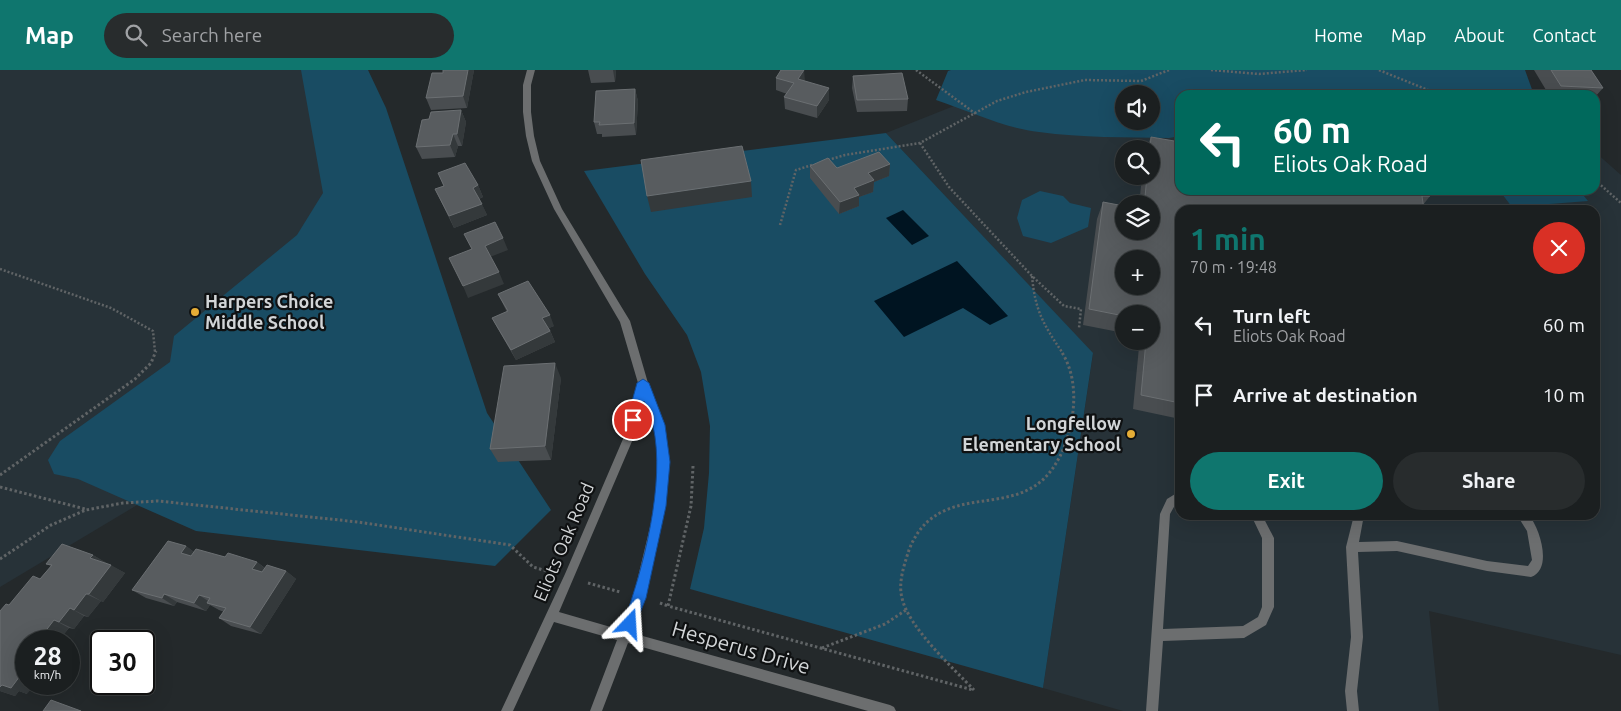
<!DOCTYPE html>
<html lang="en">
<head>
<meta charset="utf-8">
<style>
	:root { --surface:#1b1f20; --page:#282c2d; --text:#f1f3f6; --muted:#a0a2a5; --line:#393d3e; --accent:#0f766e }
	body { margin:0; font-family:Ubuntu,sans-serif; background:var(--page); color:var(--text); height:100vh; display:flex; flex-direction:column; font-size:19px; white-space:nowrap }
	* { box-sizing:border-box; margin:0 }
	p { font-size:16px; color:var(--muted) }
	.icon { flex:none; width:28px; height:28px; fill:none; stroke:currentColor; stroke-width:2; stroke-linecap:round; stroke-linejoin:round }
	.map { position:relative; flex:1; overflow:hidden }
	.drawer { position:absolute; left:1175px; top:135px; width:425px; height:315px; display:flex; flex-direction:column; background:var(--surface); border-radius:15px; box-shadow:0 5px 20px #0002,0 0 0 1px var(--line) }
	.drawer>* { flex:none }
	.top-card { position:absolute; left:1175px; top:20px; width:425px; height:105px; border-radius:15px; box-shadow:0 5px 20px #0002,0 0 0 1px var(--line); background:#00695c; color:#fff; overflow:hidden }
	.controls { position:absolute; left:1115px; top:15px; display:grid; gap:10px }
	.controls a { display:grid; place-items:center; width:45px; height:45px; border-radius:50%; background:var(--surface); box-shadow:0 5px 20px #0002,0 0 0 1px var(--line); font-size:25px }
	.speed { position:absolute; left:15px; top:560px; display:flex; gap:10px; font-size:25px; font-weight:700; text-align:center }
	.speed>* { display:grid; place-content:center; width:65px; height:65px; border-radius:50%; background:var(--surface); box-shadow:0 5px 20px #0002,0 0 0 1px var(--line); line-height:1 }
	.speed small { font-size:12px; font-weight:400 }
	.speed .limit { border:2px solid #111; border-radius:8px; background:#fff; color:#111 }
	.pin { position:absolute; display:grid; place-items:center; width:42px; height:42px; color:#fff; margin:-21px; border:2px solid #fff; border-radius:50%; box-shadow:0 1px 5px #0007 }
	.me { position:absolute; width:55px; margin:-28px; rotate:20deg; stroke-linejoin:round; filter:drop-shadow(0 0 4px #0008) }
	.turn { display:flex; align-items:center; gap:18px; height:105px; padding:0 15px; font-size:22px }
	.turn .icon { width:65px; height:65px; stroke-width:2.5 }
	.turn b { display:block; font-size:35px; line-height:42px }
	.round { display:grid; place-items:center; flex:none; width:52px; height:52px; border-radius:26px; background:var(--page) }
	.summary { display:flex; align-items:center; justify-content:space-between; height:85px; padding:0 15px }
	h1 { font-size:30px; font-weight:600; line-height:38px; color:var(--accent) }
	.cta { display:flex; gap:10px; margin-top:auto; padding:10px 15px }
	.cta a { flex:1; height:58px; border-radius:30px; background:var(--accent); color:#fff; font-size:20px; font-weight:600; line-height:58px; text-align:center }
	.cta a+a { background:var(--page); color:var(--text) }
	ul { padding:0; list-style:none }
	li { display:flex; align-items:center; gap:15px; height:70px; padding:0 15px }
	li div { flex:1 }
	li b { display:block; font-size:19px }
	li em { font-style:normal }
	header { display:flex; align-items:center; gap:30px; box-sizing:border-box; height:70px; padding:0 25px; background:var(--accent); color:#fff }
	header strong { font-size:24px }
	nav { display:flex; gap:28px; margin-inline-start:auto; font-size:18px }
	.search { width:350px; height:45px; background:var(--page); display:flex; align-items:center; gap:12px; box-sizing:border-box; padding:0 18px; border-radius:28px; color:var(--muted); font-size:19px }
	.map>svg:first-child { display:block }
	.built { fill:#273238; fill-rule:evenodd }
	.green { fill:#194c63; fill-rule:evenodd }
	.water { fill:#001421 }
	.lines { fill:none; stroke-linecap:round; stroke-linejoin:round }
	.path-far1 { stroke:#606466; stroke-width:2.5; stroke-dasharray:2 2; stroke-linecap:butt }
	.path { stroke:#606466; stroke-width:3; stroke-dasharray:2.5 2.5; stroke-linecap:butt }
	.lane { fill:#6c6e6f; fill-rule:evenodd }
	.street { fill:#6c6e6f; fill-rule:evenodd }
	.wall { fill:#494d50 }
	.shaded-wall { fill:#34393b }
	.building { fill:#585c5f; stroke:#6b6f72; fill-rule:evenodd }
	.route { fill:#1a73e8; stroke:#114b97 }
	.poi-dot { fill:#e5ad36; stroke:#0f1112; stroke-width:2 }
	.labels { text-anchor:middle; stroke-width:4.5; stroke-linejoin:round; paint-order:stroke }
	.poi-label { font-size:18px; font-weight:bold; fill:#d2d5d7; stroke:#0f1112; text-anchor:start }
	.street-label { font-size:18px; fill:#d2d5d7; stroke:#0f1112 }
	.near-street-label { font-size:21px; fill:#d2d5d7; stroke:#0f1112 }
</style>
</head>
<body>
<header>
<strong>Map</strong>
<div class="search"><svg class="icon" aria-label="search" viewBox="0 0 24 24"><circle cx="10" cy="10" r="6"/><path d="M15 15l6 6"/></svg>Search here</div>
<nav><a>Home</a><a>Map</a><a>About</a><a>Contact</a></nav>
</header>
<div class="map">
<svg width="1621" height="641" viewBox="0 0 1621 641">
	<rect width="100%" height="100%" fill="#24292b"/>
	<!-- built -->
	<path class="built" d="M0 0H346L372 80 174 413 0 517Z
		M1042 1 1180 25V120H1595V82L1621 105V585L1429 541 1439 641H1123L1043 618 1093 284 886 63ZM1124 24H1151V51H1124ZM1124 79H1151V106H1124ZM1124 134H1151V161H1124ZM1180 140H1595V445H1180ZM1124 189H1151V216H1124ZM1124 244H1151V271H1124Z"/>
	<!-- green -->
	<path class="green" d="M301 0H368L386 38 487 343 551 440 495 496 196 461 78 409 54 404 48 390 60 371 170 292 174 266 297 165 323 123Z
		M951 0H1525L1534 25H1180V66L1169 68C1126 67 1082 68 1039 62 1004 58 969 41 936 30L948 1ZM1124 24H1151V51H1124Z
		M886 63 1093 283 1043 618 690 519 704 458 709 403 710 356 701 302 687 265 645 204 584 101Z
		M1499 120H1579L1588 131 1512 137Z
		M1040 121 1063 126 1070 133 1091 138 1088 157 1051 173 1023 166 1017 148 1022 130Z"/>
	<!-- water -->
	<path class="water" d="M903 140 929 166 912 175 886 148Z
		M957 191 1008 246 990 255 963 238 904 267 874 231Z"/>
	<g class="lines">
		<!-- path-far1 -->
		<path class="path-far1" d="M916 0 976 44
			M1211 0 1259 4 1307 0
			M1379 0 1440 25
			M920 73 949 117 1032 206 1064 236 1081 239 1079 258
			M828 90 845 85 920 73 997 31 1026 22 1085 10 1141 11 1169 0
			M1595 110 1621 133
			M780 155 796 100 812 95
			M0 199 111 238 153 261 155 282
			M1032 206C1035 240 1043 254 1062 282"/>
		<!-- path -->
		<path class="path" d="M693 396 691 436 668 536 973 620
			M0 405 135 309 151 293 156 281
			M0 417 85 439
			M0 489 51 455 86 440 123 433 158 431 358 452 510 475 533 497 550 502
			M588 513 620 522
			M660 533 668 536
			M822 578 885 554 906 540
			M974 620C954 599 908 557 902 528 898 513 904 495 909 480 916 462 927 448 946 440 974 428 1007 433 1033 417 1055 404 1066 377 1071 354 1076 329 1075 302 1061 281"/>
		<!-- lane -->
		<path class="lane" d="M1180 421V432L1175 435 1170 444 1163 559 1243 556 1258 547 1262 537V468L1251 445H1262L1274 468V537L1266 555 1244 568 1163 571 1158 641H1146L1160 444 1167 429Z
			M1354 445H1364L1359 472 1397 471 1487 491 1528 496 1532 490 1527 461 1517 445H1529C1540 459 1553 499 1531 507L1487 501 1397 481 1358 482 1363 567 1357 621 1359 641H1347L1345 621 1351 567 1346 477Z"/>
		<!-- street -->
		<path class="street" d="M527 0H535L531 15V42L534 66 540 91 562 139 630 251 648 313 664 355 669 392 665 436 645 528 632 563 890 635 894 637 896 641H868L628 573 602 641H590L617 570 554 552 513 641H501L565 504 623 369 638 313 620 252 554 139 532 91 526 66 523 42V15ZM644 329 654 355 659 392 655 436 633 528 621 560 559 542 633 369Z"/>
	</g>
	<!-- wall -->
	<path class="wall" d="M443 0H474L467 38 431 40 426 28 443 3Z
		M588 0H624H616L615 12 591 13Z
		M1534 0H1591L1603 18 1595 27V25H1549Z
		M853 6 908 29 907 41 857 42 852 18Z
		M776 8 805 11 829 30 817 48 785 39 784 27 787 24 776 20Z
		M635 19 638 31 636 65 602 67V64H597L594 52Z
		M461 40 466 52 462 76H458L455 87 422 89 416 77 429 49Z
		M1151 67 1430 126 1423 135 1180 140V349L1133 339 1139 277 1128 275 1129 271H1151V244H1124V263L1083 255 1097 149 1103 132 1124 161 1151 134H1135L1139 125 1140 126 1142 106H1151V79H1146Z
		M890 94 889 106 874 112 873 122 859 127V136L839 144 810 108V96L837 98Z
		M438 103 478 115 483 127 479 129 487 145 454 158 435 119 444 116Z
		M498 224 554 256 549 258 555 272 516 290 498 259 492 248 507 242Z
		M561 308 551 390 498 392 490 379Z
		M186 476 194 482 257 492 265 498 286 501 296 509 261 564 231 556 219 548 224 542 219 540 210 535 206 541 177 532 174 536 146 528 132 520Z
		M93 485 106 493 125 503 103 532 101 531 88 547 84 546 74 559 69 558 59 570 26 571 27 624 19 621 15 626 0 621V541L9 535 40 509 51 496 46 494Z"/>
	<!-- shaded-wall -->
	<path class="shaded-wall" d="M468 0H474L467 38 463 26Z
		M613 0H616L615 12Z
		M804 0 805 11 798 9Z
		M829 18V30L817 48V36Z
		M635 19 638 31 636 65 634 53Z
		M461 40 466 52 462 76 457 64Z
		M453 64 458 76 455 87 450 75Z
		M890 94 889 106 874 112 873 122 859 127V136L839 144 840 132 868 103Z
		M751 111 752 127 651 142 647 126Z
		M478 115 483 127 478 129 473 118Z
		M482 134 487 145 454 158 449 146Z
		M503 168 508 180 490 187 485 176Z
		M499 202 504 214 468 228 463 216Z
		M550 245 554 256 547 259 542 248Z
		M550 261 555 272 516 290 511 280Z
		M555 293 561 308 551 390 545 376Z
		M186 476 198 485 193 491 181 483Z
		M93 485 107 493 104 496 90 488Z
		M257 492 267 500 263 507 252 499Z
		M111 495 125 503 103 532 89 524Z
		M286 501 296 509 261 564 250 557Z
		M86 524 101 531 88 547 74 540Z
		M164 524 177 532 174 536 162 528Z
		M199 525 211 533H207L210 535 206 541 194 533Z
		M70 538 84 546 74 559 59 552Z
		M54 550 69 558 59 570 63 571H41L44 563Z
		M26 598V614H35L27 624 11 618Z
		M2 615 19 621 15 626 0 621V617Z"/>
	<!-- building -->
	<path class="building" d="M443 0H468L463 26 426 28 432 3H443Z
		M781 0H804L798 9 829 18 817 36 784 27 794 13 776 8Z
		M1551 0H1591L1603 18 1561 16Z
		M902 3 908 29 857 30 853 6Z
		M635 19 634 53 599 55 600 52H594L596 21Z
		M461 40 457 64H453L450 75 416 77 422 50 429 49 431 42Z
		M1151 67 1180 72V120H1429L1430 126H1422L1424 140H1180V333L1141 325 1146 271H1151V244H1124V246L1089 239 1103 132 1124 136V161H1151V134H1138L1139 125 1145 127 1147 106H1151V79H1150ZM1124 189H1151V216H1124Z
		M742 76 751 111 647 126 641 90Z
		M879 82 890 94 868 103 874 110 854 118 859 125 840 132 810 96 828 88 837 98Z
		M465 93 478 115 473 118 482 134 449 146 435 119 444 116 438 103Z
		M495 152 503 168 485 176 499 202 463 216 449 188 472 179 464 164Z
		M528 211 550 245 542 248 550 261 511 280 492 248 508 241 498 224Z
		M555 293 545 376 490 379 504 296Z
		M168 471 186 476 181 483 191 486 196 479 225 487 228 483 257 492 252 499 262 502 267 495 286 501 250 557 219 548 226 538 207 533 210 528 199 525 194 533 164 524 162 528 132 520Z
		M62 474 93 485 90 488 111 495 89 524H86L74 540 70 538 59 552 54 550 44 563 47 564 41 571H26V598L11 618 2 615 0 617V541L6 534 9 535 33 506 40 509 52 495 46 494Z
		M51 630 81 641H43Z"/>
	<!-- route -->
	<path class="route" d="M643 309 649 313 665 355 670 392 666 436 646 528 634 558 630 560 625 558 623 554C643 500 666 412 653 356 652 347 647 339 644 331L637 354H629L627 350 637 313Z"/>
	<!-- markers -->
	<g class="poi-dot">
		<circle cx="195" cy="242" r="5"/>
		<circle cx="1131" cy="364" r="5"/>
	</g>
	<g class="labels">
		<!-- poi labels -->
		<g class="poi-label">
			<text x="205" y="238">Harpers Choice<tspan x="205" dy="21">Middle School</tspan></text>
			<text x="1121" y="360" text-anchor="end">Longfellow<tspan x="1121" dy="21">Elementary School</tspan></text>
		</g>
		<!-- street labels -->
		<g class="street-label">
			<text transform="translate(564 472) rotate(-67)" y="6">Eliots Oak Road</text>
		</g>
		<!-- near-street labels -->
		<g class="near-street-label">
			<text transform="translate(741 578) rotate(16)" y="7">Hesperus Drive</text>
		</g>
	</g>
</svg>
<div class="controls">
<a><svg class="icon" aria-label="sound" viewBox="0 0 24 24"><path d="M4 9h4l5-4v14l-5-4H4zM17 9q2 3 0 6"/></svg></a>
<a><svg class="icon" aria-label="search" viewBox="0 0 24 24"><circle cx="10" cy="10" r="6"/><path d="M15 15l6 6"/></svg></a>
<a><svg class="icon" aria-label="layers" viewBox="0 0 24 24"><path d="M12 4l9 5-9 5-9-5zM3 14l9 5 9-5"/></svg></a>
<a>+</a>
<a>−</a>
</div>
<div class="speed"><div>28<small>km/h</small></div><div class="limit">30</div></div>
<div class="pin" style="left:633px;top:350px;background:#d93025"><svg class="icon" aria-label="arrive" viewBox="0 0 24 24"><path d="M6 21V4h12l-3 4 3 4H6"/></svg></div>
<svg class="me" style="left:630px;top:554px" viewBox="-20 -20 40 40"><path d="M0-17L14 15 0 8-14 15z" fill="#1a73e8" stroke="#fff" stroke-width="4"/></svg>
<div class="top-card">
<div class="turn"><svg class="icon" aria-label="left" viewBox="0 0 24 24"><path d="M17 20v-9H6M10 6l-5 5 5 5"/></svg><div><b>60 m</b>Eliots Oak Road</div></div>
</div>
<section class="drawer">
<div class="summary"><div><h1>1 min</h1><p>70 m · 19:48</p></div><a class="round" style="background:#d93025;color:#fff"><svg class="icon" aria-label="close" viewBox="0 0 24 24"><path d="M6 6l12 12M18 6L6 18"/></svg></a></div>
<ul>
<li><svg class="icon" aria-label="left" viewBox="0 0 24 24"><path d="M17 20v-9H6M10 6l-5 5 5 5"/></svg><div><b>Turn left</b><p>Eliots Oak Road</p></div><em>60 m</em></li>
<li><svg class="icon" aria-label="arrive" viewBox="0 0 24 24"><path d="M6 21V4h12l-3 4 3 4H6"/></svg><div><b>Arrive at destination</b></div><em>10 m</em></li>
</ul>
<div class="cta"><a>Exit</a><a>Share</a></div>
</section>
</div>
</body>
</html>
